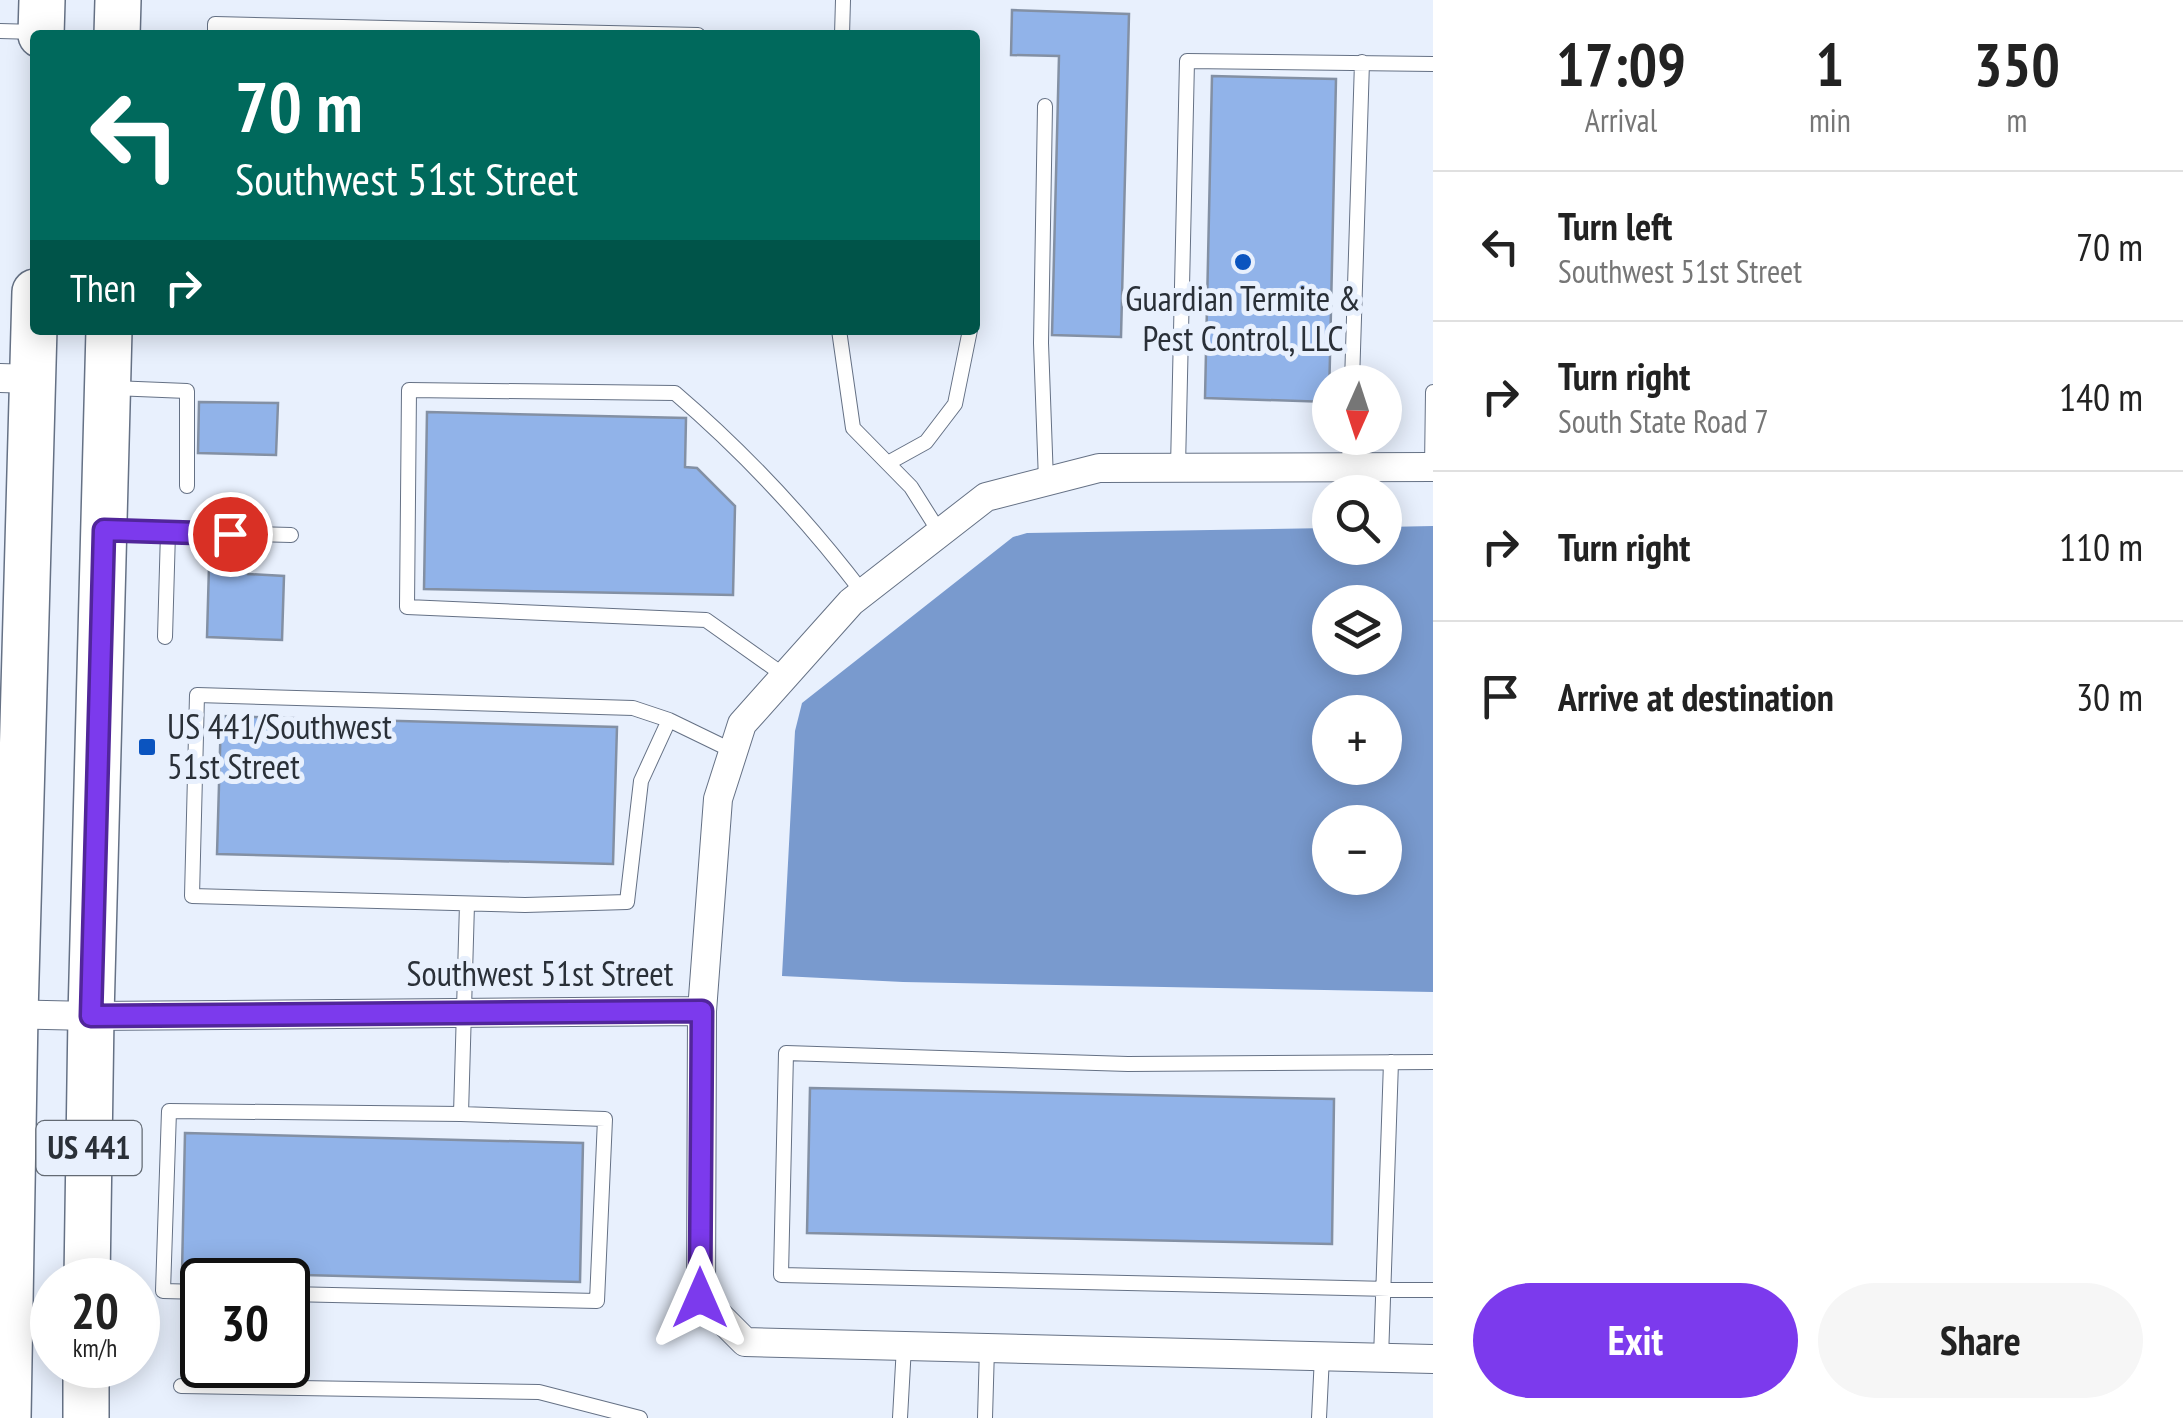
<!DOCTYPE html>
<html lang="en">
<head>
<meta charset="utf-8">
<style>
	:root { --surface:#fff; --page:#f6f6f6; --text:#222; --muted:#767676; --line:#e0e0e0; --accent:#7c3aed }
	body { margin:0; font-family:"PT Sans Narrow",sans-serif; background:var(--page); color:var(--text); height:100vh; display:flex; flex-direction:column; font-size:38px; white-space:nowrap }
	* { box-sizing:border-box; margin:0 }
	p { font-size:32px; color:var(--muted) }
	.icon { flex:none; width:55px; height:55px; fill:none; stroke:currentColor; stroke-width:2; stroke-linecap:round; stroke-linejoin:round }
	.map { position:relative; flex:1; overflow:hidden }
	.sheet { display:flex; flex-direction:column; background:var(--surface); width:750px }
	.sheet>* { flex:none }
	.hud { position:absolute; left:30px; top:30px; width:950px; height:305px; border-radius:10px; box-shadow:0 5px 25px #0003; background:#00695c; color:#fff; overflow:hidden }
	.needle { width:65px; rotate:183deg }
	.buttons { position:absolute; left:1312px; top:365px; display:grid; gap:20px }
	.buttons a { display:grid; place-items:center; width:90px; height:90px; border-radius:50%; background:var(--surface); box-shadow:0 5px 25px #0003; font-size:50px }
	.speed { position:absolute; left:30px; top:1258px; display:flex; gap:20px; font-size:50px; font-weight:700; text-align:center }
	.speed>* { display:grid; place-content:center; width:130px; height:130px; border-radius:50%; background:var(--surface); box-shadow:0 5px 25px #0003; line-height:1 }
	.speed small { font-size:25px; font-weight:400 }
	.speed .limit { border:5px solid #111; border-radius:15px; background:#fff; color:#111 }
	.pin { position:absolute; display:grid; place-items:center; width:85px; height:85px; color:#fff; margin:-42px; border:5px solid #fff; border-radius:50%; box-shadow:0 2px 10px #0007 }
	.me { position:absolute; width:110px; margin:-55px; rotate:0deg; stroke-linejoin:round; filter:drop-shadow(0 0 8px #0008) }
	.turn { display:flex; align-items:center; gap:35px; height:210px; padding:0 40px; font-size:45px }
	.turn .icon { width:130px; height:130px; stroke-width:2.5 }
	.turn b { display:block; font-size:70px; line-height:85px }
	.then { display:flex; align-items:center; height:95px; padding:0 40px; background:#0003; gap:20px; font-size:38px }
	.eta { display:flex; justify-content:space-evenly; align-items:center; height:170px; text-align:center }
	.eta b { font-size:60px; font-weight:600; line-height:70px }
	.primary-button { display:flex; gap:20px; margin-top:auto; padding:20px 40px }
	.primary-button a { flex:1; height:115px; border-radius:60px; background:var(--accent); color:#fff; font-size:40px; font-weight:600; line-height:115px; text-align:center }
	.primary-button a+a { background:var(--page); color:var(--text) }
	ul { padding:0; list-style:none }
	li { display:flex; align-items:center; gap:30px; height:150px; padding:0 40px; border-top:2px solid var(--line) }
	li div { flex:1 }
	li b { display:block; font-size:38px }
	li em { font-style:normal }
	main { display:flex; flex:1; min-height:0 }
	.map>svg:first-child { display:block }
	.water { fill:#799ace; fill-rule:evenodd }
	.building { fill:#91b3e9; stroke:#8390a4; stroke-width:2.5 }
	.lines { fill:none; stroke-linecap:round; stroke-linejoin:round }
	.lane-casing { stroke:#657185; stroke-width:16 }
	.street-casing { stroke:#657185; stroke-width:30 }
	.primary-casing { stroke:#657185; stroke-width:48 }
	.lane { stroke:#fff; stroke-width:14 }
	.street { stroke:#fff; stroke-width:28 }
	.primary { stroke:#fff; stroke-width:45 }
	.route-casing { stroke:#51269a; stroke-width:25 }
	.route { stroke:#7c3aed; stroke-width:18 }
	.poi-dot { fill:#0b54bf; stroke:#e8f0fd; stroke-width:4 }
	.labels { text-anchor:middle; stroke-width:10; stroke-linejoin:round; paint-order:stroke }
	.shield { fill:#e8f0fd; stroke:#636a73; stroke-width:2.5 }
	.shield-label { font-size:32px; font-weight:bold; fill:#2a3038 }
	.poi-label { font-size:35px; fill:#2a3038; stroke:#e8f0fd }
	.street-label { font-size:35px; fill:#2a3038; stroke:#e8f0fd }
</style>
</head>
<body>
<main>
<div class="map">
<svg width="1433" height="1418" viewBox="0 0 1433 1418">
	<rect width="100%" height="100%" fill="#e8f0fd"/>
	<!-- water -->
	<path class="water" d="M1433 526V992L903 982 782 976 795 731 802 703 1013 537 1027 533 1330 528V548H1385V527ZM1330 602H1385V658H1330ZM1330 712H1385V768H1330ZM1330 822H1385V878H1330Z"/>
	<!-- building -->
	<path class="building" d="M1012 10 1129 14 1121 337 1052 335 1059 56 1011 55Z
		M1212 76 1336 79 1329 402 1205 398Z
		M199 402 278 403 276 455 198 453Z
		M427 412 686 418 685 467 697 468 735 506 733 595 424 589Z
		M209 566 248 568V574L284 576 282 640 207 637Z
		M221 716 617 727 613 864 217 854Z
		M810 1088 1334 1099 1332 1244 807 1233Z
		M185 1133 583 1143 580 1282 182 1272Z"/>
	<g class="lines">
		<defs>
			<path id="lane" d="M0 31 36 32
				M215 35V24L698 35
				M842 35 843 0
				M1045 106 1041 343 1046 481
				M839 330 853 428 911 487 940 533
				M1352 382 1362 62
				M113 388 187 391V486
				M888 463 926 442 955 404 970 330
				M1178 467 1187 61 1433 64
				M1349 467 1350 438
				M1432 467 1433 392
				M109 530 291 535
				M165 637 168 532
				M785 676 706 620 407 607 409 390 675 393C744 452 808 521 863 593
				M669 720 641 781 627 902 525 905 192 896 197 695 633 708 669 720 733 751
				M1433 1062 1128 1064 786 1053 781 1275 1433 1290
				M461 1114 467 904
				M202 1292 163 1291 169 1111 461 1114 605 1119 597 1301 288 1294
				M1381 1358 1391 1062
				M181 1386 539 1392 640 1418
				M900 1418 904 1346
				M985 1418 987 1348
				M1319 1418 1322 1356"/>
			<path id="street" d="M0 378 33 379
				M702 1011 718 799 742 724 851 602 986 497 1099 468 1433 467
				M1 1014 91 1016 702 1011 701 1298 745 1342 1433 1359"/>
			<path id="primary" d="M41 35 42 0
				M117 35 118 0
				M87 1280 91 1016 109 330
				M8 1418 15 1014 35 292
				M86 1418V1365"/>
		</defs>
		<!-- lane casing -->
		<use href="#lane" class="lane-casing"/>
		<!-- street casing -->
		<use href="#street" class="street-casing"/>
		<!-- primary casing -->
		<use href="#primary" class="primary-casing"/>
		<!-- lane -->
		<use href="#lane" class="lane"/>
		<!-- street -->
		<use href="#street" class="street"/>
		<!-- primary -->
		<use href="#primary" class="primary"/>
	</g>
	<g class="lines">
		<defs>
			<path id="route" d="M230 534 104 530 91 1016 702 1011 700 1298"/>
		</defs>
		<!-- route casing -->
		<use href="#route" class="route-casing"/>
		<!-- route -->
		<use href="#route" class="route"/>
	</g>
	<!-- markers -->
	<g class="poi-dot">
		<circle cx="1243" cy="262" r="10"/>
		<rect x="137" y="737" width="20" height="20" rx="5"/>
	</g>
	<g class="labels">
		<!-- shield labels -->
		<rect class="shield" x="36.5" y="1121" width="105" height="54" rx="8"/>
		<g class="shield-label">
			<text x="89" y="1159">US 441</text>
		</g>
		<!-- poi labels -->
		<g class="poi-label">
			<text x="1243" y="311">Guardian Termite &amp;<tspan x="1243" dy="40">Pest Control, LLC</tspan></text>
			<text x="167" y="739" text-anchor="start">US 441/Southwest<tspan x="167" dy="40">51st Street</tspan></text>
		</g>
		<!-- street labels -->
		<g class="street-label">
			<text x="540" y="986">Southwest 51st Street</text>
		</g>
	</g>
</svg>
<div class="buttons">
<a><svg class="needle" viewBox="-14 -14 28 28"><path d="M0-13l5 13h-10z" fill="#e53935"/><path d="M0 13l5-13h-10z" fill="#767676"/></svg></a>
<a><svg class="icon" aria-label="search" viewBox="0 0 24 24"><circle cx="10" cy="10" r="6"/><path d="M15 15l6 6"/></svg></a>
<a><svg class="icon" aria-label="layers" viewBox="0 0 24 24"><path d="M12 4l9 5-9 5-9-5zM3 14l9 5 9-5"/></svg></a>
<a>+</a>
<a>−</a>
</div>
<div class="speed"><div>20<small>km/h</small></div><div class="limit">30</div></div>
<div class="pin" style="left:230px;top:534px;background:#d93025"><svg class="icon" aria-label="arrive" viewBox="0 0 24 24"><path d="M6 21V4h12l-3 4 3 4H6"/></svg></div>
<svg class="me" style="left:700px;top:1298px" viewBox="-20 -20 40 40"><path d="M0-17L14 15 0 8-14 15z" fill="#7c3aed" stroke="#fff" stroke-width="4"/></svg>
<div class="hud">
<div class="turn"><svg class="icon" aria-label="left" viewBox="0 0 24 24"><path d="M17 20v-9H6M10 6l-5 5 5 5"/></svg><div><b>70 m</b>Southwest 51st Street</div></div>
<div class="then">Then<svg class="icon" aria-label="right" viewBox="0 0 24 24"><path d="M7 20v-9h11M14 6l5 5-5 5"/></svg></div>
</div>
</div>
<section class="sheet">
<div class="eta">
<div><b>17:09</b><p>Arrival</p></div>
<div><b>1</b><p>min</p></div>
<div><b>350</b><p>m</p></div>
</div>
<ul>
<li><svg class="icon" aria-label="left" viewBox="0 0 24 24"><path d="M17 20v-9H6M10 6l-5 5 5 5"/></svg><div><b>Turn left</b><p>Southwest 51st Street</p></div><em>70 m</em></li>
<li><svg class="icon" aria-label="right" viewBox="0 0 24 24"><path d="M7 20v-9h11M14 6l5 5-5 5"/></svg><div><b>Turn right</b><p>South State Road 7</p></div><em>140 m</em></li>
<li><svg class="icon" aria-label="right" viewBox="0 0 24 24"><path d="M7 20v-9h11M14 6l5 5-5 5"/></svg><div><b>Turn right</b></div><em>110 m</em></li>
<li><svg class="icon" aria-label="arrive" viewBox="0 0 24 24"><path d="M6 21V4h12l-3 4 3 4H6"/></svg><div><b>Arrive at destination</b></div><em>30 m</em></li>
</ul>
<div class="primary-button"><a>Exit</a><a>Share</a></div>
</section>
</main>
</body>
</html>
